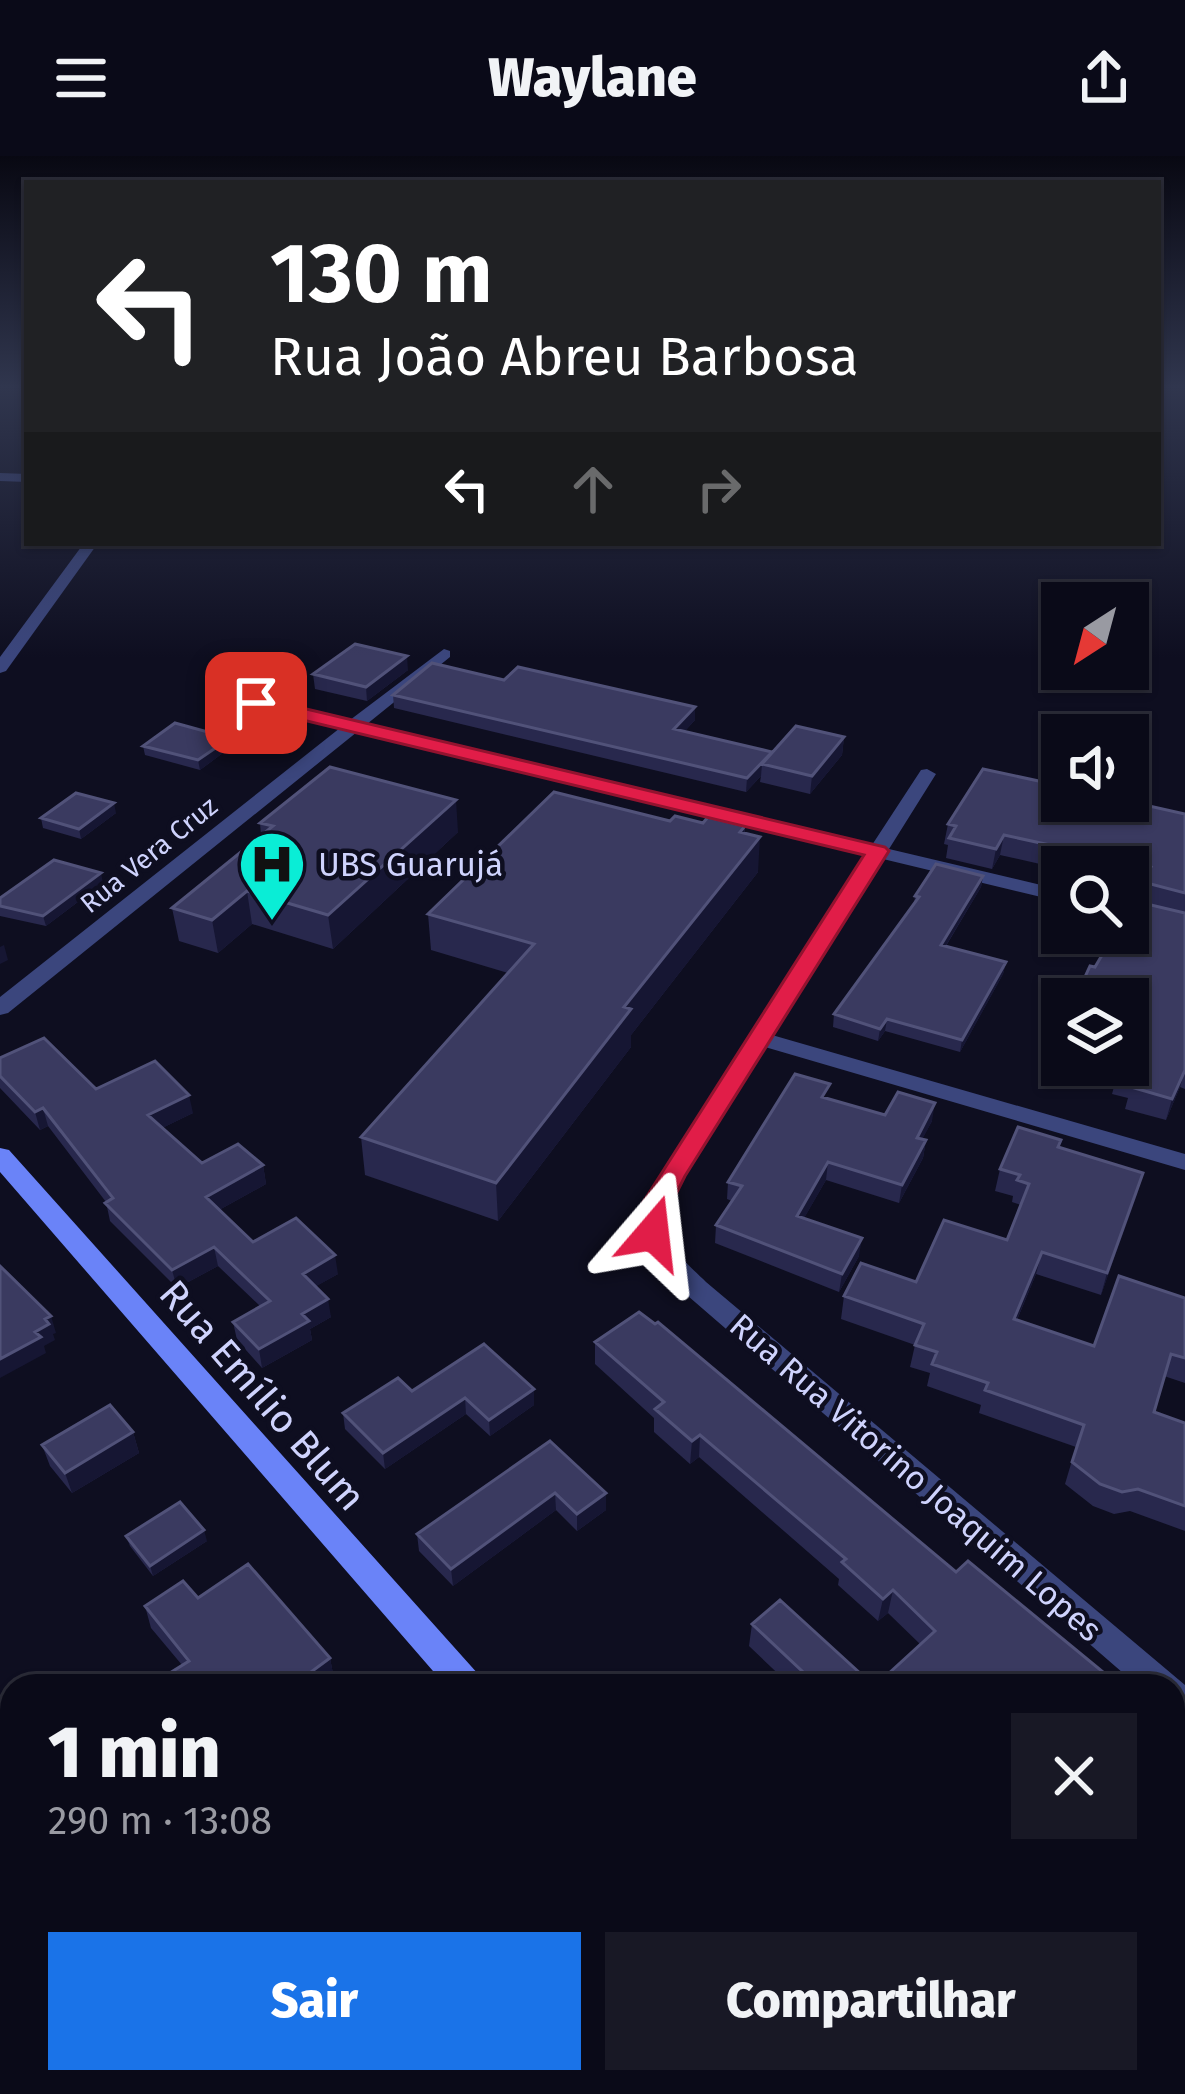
<!DOCTYPE html>
<html lang="pt">
<head>
<meta charset="utf-8">
<style>
	:root { --surface:#0a0a18; --page:#181825; --text:#f1f3f6; --muted:#999aa2; --line:#2a2b37; --accent:#1a73e8 }
	body { margin:0; font-family:"Fira Sans",sans-serif; background:var(--page); color:var(--text); height:100vh; display:flex; flex-direction:column; font-size:45px; white-space:nowrap }
	* { box-sizing:border-box; margin:0 }
	p { font-size:39px; color:var(--muted) }
	.icon { flex:none; width:66px; height:66px; fill:none; stroke:currentColor; stroke-width:2; stroke-linecap:round; stroke-linejoin:round }
	.map { position:relative; flex:1; overflow:hidden }
	.panel { position:absolute; left:0px; top:1518px; width:1185px; height:420px; display:flex; flex-direction:column; background:var(--surface); border-radius:36px 36px 0 0; box-shadow:0 3px 9px #0004,0 0 0 3px var(--line) }
	.panel>* { flex:none }
	.top-card { position:absolute; left:24px; top:24px; width:1137px; height:366px; border-radius:0px; box-shadow:0 3px 9px #0004,0 0 0 3px var(--line); background:#202124; color:#fff; overflow:hidden }
	.needle { width:78px; rotate:216deg }
	.buttons { position:absolute; left:1041px; top:426px; display:grid; gap:24px }
	.buttons a { display:grid; place-items:center; width:108px; height:108px; border-radius:0px; background:var(--surface); box-shadow:0 3px 9px #0004,0 0 0 3px var(--line); font-size:60px }
	.pin { position:absolute; display:grid; place-items:center; width:102px; height:102px; color:#fff; margin:-51px; border-radius:24px; box-shadow:0 6px 18px #0006 }
	.me { position:absolute; width:132px; margin:-66px; rotate:17deg; stroke-linejoin:round; filter:drop-shadow(0 0 9px #0008) }
	.turn { display:flex; align-items:center; gap:42px; height:252px; padding:0 48px; font-size:54px }
	.turn .icon { width:156px; height:156px; stroke-width:2.5 }
	.turn b { display:block; font-size:84px; line-height:102px }
	.lanes { display:flex; align-items:center; height:114px; padding:0 48px; background:#0003; justify-content:center; gap:60px; direction:ltr }
	.lanes .off { opacity:.35 }
	.round { display:grid; place-items:center; flex:none; width:126px; height:126px; border-radius:0px; background:var(--page) }
	.headline { display:flex; align-items:center; justify-content:space-between; height:204px; padding:0 48px }
	h1 { font-size:72px; font-weight:800; line-height:90px }
	.button { display:flex; gap:24px; margin-top:auto; padding:24px 48px }
	.button a { flex:1; height:138px; border-radius:0px; background:var(--accent); color:#fff; font-size:48px; font-weight:800; line-height:138px; text-align:center }
	.button a+a { background:var(--page); color:var(--text) }
	header { display:flex; justify-content:space-between; align-items:center; height:156px; padding:0 48px; background:var(--surface); font-size:54px; font-weight:800 }
	.map>svg:first-child { display:block }
	.lines { fill:none; stroke-linecap:round; stroke-linejoin:round }
	.path { stroke:#33ad8d; stroke-width:10; stroke-dasharray:9 14; stroke-linecap:butt }
	.street { fill:#3b467d; fill-rule:evenodd }
	.secondary { fill:#6a83f8; fill-rule:evenodd }
	.wall { fill:#28284d }
	.shaded-wall { fill:#161633 }
	.building { fill:#3a3a60; stroke:#515279; stroke-width:3 }
	.route { fill:#e11d48; stroke:#92132f; stroke-width:3 }
	.labels { text-anchor:middle; stroke-width:9; stroke-linejoin:round; paint-order:stroke }
	.far-street-label { font-size:27px; fill:#cfd3fd; stroke:#0e0e20 }
	.poi-label { font-size:33px; fill:#cfd3fd; stroke:#0e0e20; text-anchor:start }
	.street-label { font-size:33px; fill:#cfd3fd; stroke:#0e0e20 }
	.near-street-label { font-size:39px; fill:#cfd3fd; stroke:#0e0e20 }
</style>
</head>
<body>
<header><svg class="icon" aria-label="menu" viewBox="0 0 24 24"><path d="M4 6h16M4 12h16M4 18h16"/></svg>Waylane<svg class="icon" aria-label="share" viewBox="0 0 24 24"><path d="M12 15V3M7 8l5-5 5 5M5 13v7h14v-7"/></svg></header>
<div class="map">
<svg width="1185" height="1938" viewBox="0 0 1185 1938">
	<rect width="100%" height="100%" fill="#0e0e20"/>
	<g class="lines">
		<!-- path -->
		<path class="path" d="M86 1938 117 1926"/>
		<!-- street -->
		<path class="street" d="M0 317 27 318V326L0 325Z
			M84 387H98L6 515 0 517V501Z
			M444 493 450 495V501L367 568 872 689 921 614 927 613 936 618 889 693 1062 734V746L883 703 772 879 1185 998V1014L765 891C739 931 656 1037 671 1083 676 1100 694 1114 706 1126L1185 1529V1566L1173 1561V1530H1138L688 1140C645 1097 632 1076 660 1019L866 699 357 576 8 857 0 859V841L340 572 250 551V543L350 564Z
			M228 1926H269L274 1938H233Z
			M1090 1926H1135L1140 1938H1095Z"/>
		<!-- secondary -->
		<path class="secondary" d="M0 992 9 994 479 1519 484 1530H446L0 1016Z
			M1185 1640V1674L1173 1676V1642Z
			M1185 1697V1733L1173 1735V1699Z
			M12 1911V1926H44L39 1938H0V1916Z
			M165 1926H241L236 1938H160Z"/>
	</g>
	<!-- wall -->
	<path class="wall" d="M408 514 367 545 315 533 313 518Z
		M393 539 695 564 684 576 772 596 844 581 842 599 810 638 760 626 761 620 746 636 394 552Z
		M230 582 231 591 200 614 145 599 143 590Z
		M116 657 81 683 43 672 41 662Z
		M1185 658V933L1180 931 1166 964 1125 953 1128 942 1112 938 1118 916 1128 909V843L1095 811 1138 746 1142 731 1128 728V711H1062V713L1000 699 992 713 946 702 948 689 944 688 948 668Z
		M670 665 745 670V677L758 716 631 879V891L498 1065 365 1019 361 981 508 817 431 794 428 758Z
		M260 667 458 676 333 793 252 768 218 797 179 785 172 752 261 679Z
		M983 720 981 731 946 790 1006 806 1003 818 960 896 885 875 878 885 833 871 834 858 914 748 915 740Z
		M103 727 46 770 0 760V742Z
		M1062 870V892L1057 891Z
		M0 902 96 933 193 957 162 972 202 1007 263 1009 266 1028 219 1054 253 1086 338 1118 316 1130 331 1161 310 1173 312 1184 262 1212 237 1184 233 1166 260 1150 218 1110 177 1132 110 1065 106 1046 48 970 40 974 0 932Z
		M828 943 885 959 932 965 922 983 926 984 923 1002 899 1047 826 1024 804 1062 859 1100 839 1136 715 1087 716 1069 732 1045 727 1043 728 1026Z
		M1061 984 1059 992 1143 1017 1101 1139 1036 1118 1017 1164 1094 1190 1185 1142V1227L1164 1220 1154 1256 1185 1267V1375L1130 1355 1114 1358 1093 1350 1065 1328 1076 1291 979 1257 981 1249 927 1230 930 1217 910 1211 915 1189 841 1163 844 1140 916 1126 1007 1084 1021 1049 1012 1046 1013 1040 995 1035 1000 1013Z
		M595 1186 956 1416 1120 1530 921 1489 888 1457 878 1465 838 1429 839 1423 699 1301 690 1308 654 1276V1262L595 1208Z
		M412 1235 534 1249 490 1280 466 1258 385 1313 345 1273 343 1257Z
		M133 1276 139 1297 72 1337 50 1310 42 1289Z
		M550 1285 606 1354 577 1375 556 1354 453 1430 419 1395 417 1378Z
		M126 1380 207 1385 153 1420 130 1390Z
		M198 1442 330 1502 334 1523 182 1509 151 1472 145 1450Z
		M752 1468 874 1530H791L749 1490Z
		M1185 1824V1898L1173 1883V1833Z
		M853 1926H964L973 1938H861Z"/>
	<!-- shaded-wall -->
	<path class="shaded-wall" d="M407 500 408 514 367 545 366 531Z
		M695 551V564L674 587V573Z
		M844 581 842 599 810 638 812 620Z
		M230 582 231 591 200 614 198 604Z
		M772 596 762 608 761 620 746 636 747 622Z
		M456 644 458 676 333 793 328 759Z
		M114 647 116 657 81 683 79 673Z
		M745 670 743 703 760 681 758 716 631 879V891L498 1065 496 1027 624 851Z
		M1004 679 1000 699 992 713 996 693Z
		M101 717 103 727 46 770 43 760Z
		M983 720 981 731 939 801 941 789Z
		M247 735 252 768 218 797 212 764Z
		M4 789 8 804 0 808V791Z
		M1006 806 1003 818 960 896 962 884Z
		M887 863 885 875 878 885 880 873Z
		M1185 914 1180 931 1166 964 1172 943Z
		M189 939 193 957 152 977 148 959Z
		M935 947 932 965 914 999 917 982Z
		M43 952 48 970 40 974 35 956Z
		M926 984 923 1002 899 1047 902 1029Z
		M828 1006 826 1024 795 1078 797 1060Z
		M263 1009 266 1028 210 1059 206 1041Z
		M1143 1017 1137 1039 1101 1139 1107 1117Z
		M862 1082 859 1100 839 1136 842 1118Z
		M214 1091 218 1110 177 1132 172 1114Z
		M1042 1096 1036 1118 1008 1185 1014 1163Z
		M335 1099 338 1118 306 1136 303 1118Z
		M328 1143 331 1161 310 1173 312 1184 262 1212 259 1193 302 1158Z
		M51 1160 56 1177 53 1178 55 1184 44 1190 46 1197 0 1222V1203L35 1176 45 1163Z
		M534 1233V1249L490 1280 489 1264Z
		M465 1242 466 1258 385 1313 383 1297Z
		M133 1276 139 1297 72 1337 65 1317Z
		M700 1279 699 1301 690 1308 692 1285Z
		M555 1337 556 1354 453 1430 451 1413Z
		M606 1337V1354L577 1375V1358Z
		M204 1374 207 1385 153 1420 150 1410Z
		M893 1434 888 1457 878 1465 883 1443Z
		M330 1502 334 1523 325 1530H292Z
		M12 1717V1743L0 1750V1724Z"/>
	<!-- building -->
	<path class="building" d="M355 488 407 500 366 531 313 518Z
		M432 507 504 524 518 511 695 551 674 573 772 596 747 622 393 539Z
		M175 567 230 582 198 604 143 590Z
		M796 570 844 581 812 620 762 608Z
		M330 611 456 644 328 759 247 735 212 764 172 752 273 670 260 667Z
		M983 613 1062 630V645H1127L1185 658V737L1143 726 1151 711 1004 679 996 693 949 682 956 670 948 668Z
		M554 636 670 665 675 660 703 667 708 661 745 670 740 676 760 681 624 851 631 853 496 1027 361 981 534 788 428 758Z
		M76 637 114 647 79 673 41 662Z
		M54 704 101 717 43 760 0 750V742Z
		M936 708 983 720 941 789 1006 806 962 884 887 863 880 873 834 858 919 741 915 740Z
		M1134 745 1185 757V914L1172 943 1131 931 1135 921 1118 916 1120 909H1128V843H1075L1090 810 1095 811 1115 777H1128V755Z
		M44 882 96 933 155 905 189 939 148 959 202 1007 238 988 263 1009 206 1041 253 1086 296 1062 335 1099 303 1118 328 1143 302 1158 309 1165 259 1193 233 1166 270 1145 214 1091 172 1114 105 1047 113 1042 43 952 35 956 0 920V902Z
		M795 918 830 928 822 941 885 959 898 936 935 947 917 982 926 984 902 1029 828 1006 797 1060 862 1082 842 1118 716 1069 742 1030 728 1026Z
		M1018 971 1061 984 1058 991 1143 1017 1107 1117 1042 1096 1014 1163 1094 1190 1119 1120 1185 1142V1202L1171 1198 1154 1256 1185 1267V1350L1138 1333 1122 1336 1100 1328 1072 1306 1084 1269 985 1234 988 1227 932 1208 937 1196 915 1189 924 1168 844 1140 861 1107 916 1126 944 1064 1007 1084 1029 1028 1017 1024 1020 1019 1000 1013Z
		M0 1110 51 1160 45 1163 49 1168 35 1176 41 1181 0 1203Z
		M639 1156 655 1168 658 1166 956 1416 968 1405 1120 1530H875L935 1475 893 1434 883 1443 842 1406 846 1403 700 1279 692 1285 655 1253 664 1246 595 1186Z
		M484 1188 534 1233 489 1264 465 1242 383 1297 343 1257 398 1222 412 1235Z
		M110 1249 133 1276 65 1317 42 1289Z
		M550 1285 606 1337 577 1358 555 1337 451 1413 417 1378Z
		M180 1346 204 1374 150 1410 126 1380Z
		M248 1408 330 1502 292 1530H149L189 1505 145 1450 183 1425 198 1442Z
		M780 1444 874 1530H818L752 1468Z
		M5 1668 12 1681V1717L0 1724V1670Z
		M1185 1824V1861L1173 1847V1833Z
		M588 1926H702L709 1938H543L549 1934Z
		M874 1926H964L973 1938H883Z"/>
	<!-- sky -->
	<linearGradient id="sky" x2="0" y2="1"><stop stop-color="#080812"/><stop offset="0.46" stop-color="#30364e"/><stop offset="1" stop-color="#30364e" stop-opacity="0"/></linearGradient>
	<rect width="1185" height="502" fill="url(#sky)"/>
	<!-- route -->
	<path class="route" d="M256 541 885 691 889 695 685 1020 671 1048 663 1085H643L638 1077 642 1048 864 699 249 551 246 547Z"/>
	<!-- icons -->
	<defs>
		<symbol id="hospital-pin" viewBox="-11 -11 22 30"><path d="M0 17L-7.5 6A9.5 9.5 0 1 1 7.5 6Z" fill="#0aedd6" stroke="#0e0e20"/><path d="M-5-5h3v3.5h4V-5h3V5h-3V1.5h-4V5h-3Z" fill="#111"/></symbol>
	</defs>
	<g fill-rule="evenodd">
		<use href="#hospital-pin" x="234" y="670" width="76" height="104"/>
	</g>
	<g class="labels">
		<!-- far-street labels -->
		<g class="far-street-label">
			<text transform="translate(149 699) rotate(-39)" y="9">Rua Vera Cruz</text>
		</g>
		<!-- poi labels -->
		<g class="poi-label">
			<text x="318" y="720">UBS Guarujá</text>
		</g>
		<!-- street labels -->
		<g class="street-label">
			<text transform="translate(916 1321) rotate(41)" y="12">Rua Rua Vitorino Joaquim Lopes</text>
		</g>
		<!-- near-street labels -->
		<g class="near-street-label">
			<text transform="translate(263 1239) rotate(49)" y="14">Rua Emílio Blum</text>
		</g>
	</g>
</svg>
<div class="buttons">
<a><svg class="needle" viewBox="-14 -14 28 28"><path d="M0-13l5 13h-10z" fill="#e53935"/><path d="M0 13l5-13h-10z" fill="#999aa2"/></svg></a>
<a><svg class="icon" aria-label="sound" viewBox="0 0 24 24"><path d="M4 9h4l5-4v14l-5-4H4zM17 9q2 3 0 6"/></svg></a>
<a><svg class="icon" aria-label="search" viewBox="0 0 24 24"><circle cx="10" cy="10" r="6"/><path d="M15 15l6 6"/></svg></a>
<a><svg class="icon" aria-label="layers" viewBox="0 0 24 24"><path d="M12 4l9 5-9 5-9-5zM3 14l9 5 9-5"/></svg></a>
</div>
<div class="pin" style="left:256px;top:547px;background:#d93025"><svg class="icon" aria-label="arrive" viewBox="0 0 24 24"><path d="M6 21V4h12l-3 4 3 4H6"/></svg></div>
<svg class="me" style="left:653px;top:1077px" viewBox="-20 -20 40 40"><path d="M0-17L14 15 0 8-14 15z" fill="#e11d48" stroke="#fff" stroke-width="4"/></svg>
<div class="top-card">
<div class="turn"><svg class="icon" aria-label="left" viewBox="0 0 24 24"><path d="M17 20v-9H6M10 6l-5 5 5 5"/></svg><div><b>130 m</b>Rua João Abreu Barbosa</div></div>
<div class="lanes"><svg class="icon" aria-label="left" viewBox="0 0 24 24"><path d="M17 20v-9H6M10 6l-5 5 5 5"/></svg><svg class="icon off" aria-label="ahead" viewBox="0 0 24 24"><path d="M12 20V5M6 11l6-6 6 6"/></svg><svg class="icon off" aria-label="right" viewBox="0 0 24 24"><path d="M7 20v-9h11M14 6l5 5-5 5"/></svg></div>
</div>
<section class="panel">
<div class="headline"><div><h1>1 min</h1><p>290 m · 13:08</p></div><a class="round"><svg class="icon" aria-label="close" viewBox="0 0 24 24"><path d="M6 6l12 12M18 6L6 18"/></svg></a></div>
<div class="button"><a>Sair</a><a>Compartilhar</a></div>
</section>
</div>
</body>
</html>
